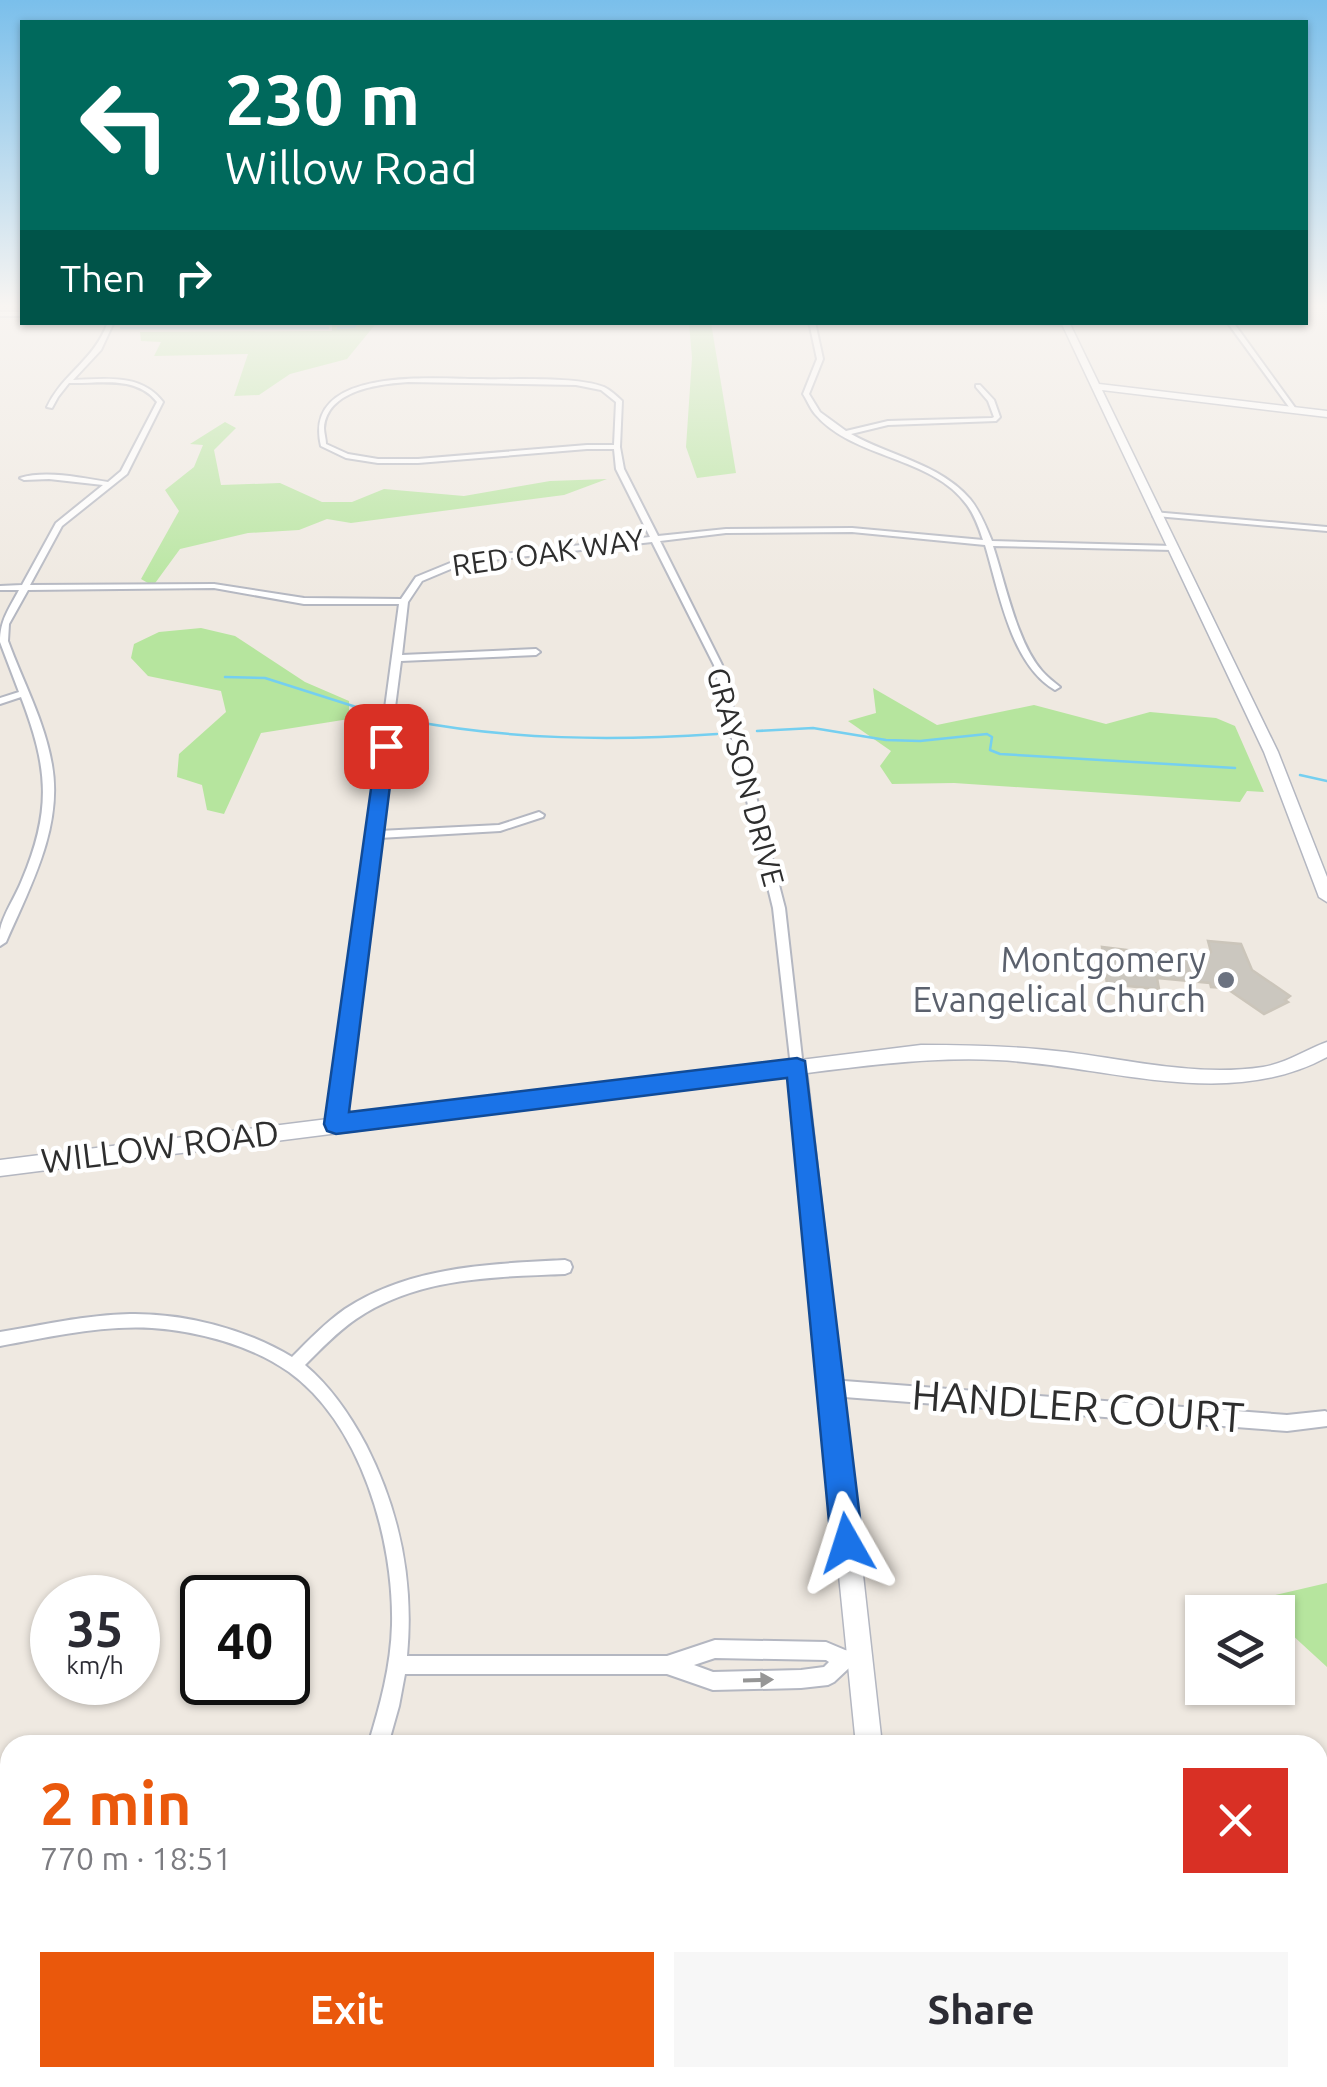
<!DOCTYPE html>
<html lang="en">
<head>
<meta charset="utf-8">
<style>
	:root { --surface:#fff; --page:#f7f7f7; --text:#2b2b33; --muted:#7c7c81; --accent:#ea580c }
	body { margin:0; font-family:Ubuntu,sans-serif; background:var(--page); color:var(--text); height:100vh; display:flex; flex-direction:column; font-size:38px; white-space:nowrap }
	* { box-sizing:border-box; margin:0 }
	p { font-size:32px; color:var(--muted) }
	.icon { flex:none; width:55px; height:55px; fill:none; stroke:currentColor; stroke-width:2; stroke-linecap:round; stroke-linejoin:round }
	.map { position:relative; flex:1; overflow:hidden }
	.panel { position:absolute; left:0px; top:1735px; width:1328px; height:352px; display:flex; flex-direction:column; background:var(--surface); border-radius:30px 30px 0 0; box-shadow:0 2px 8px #0004 }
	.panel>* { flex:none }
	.hud { position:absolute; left:20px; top:20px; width:1288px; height:305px; border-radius:0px; box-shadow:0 2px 8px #0004; background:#00695c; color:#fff; overflow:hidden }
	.tools { position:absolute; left:1185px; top:1595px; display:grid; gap:20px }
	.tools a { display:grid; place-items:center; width:110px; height:110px; border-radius:0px; background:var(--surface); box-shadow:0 2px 8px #0004; font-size:50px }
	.speed { position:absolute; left:30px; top:1575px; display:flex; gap:20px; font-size:50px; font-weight:700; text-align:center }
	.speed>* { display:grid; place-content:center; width:130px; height:130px; border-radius:50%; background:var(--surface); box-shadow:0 2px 8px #0004; line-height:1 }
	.speed small { font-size:25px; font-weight:400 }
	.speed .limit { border:5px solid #111; border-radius:15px; background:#fff; color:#111 }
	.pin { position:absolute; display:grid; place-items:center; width:85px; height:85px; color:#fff; margin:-42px; border-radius:20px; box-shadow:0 5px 15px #0006 }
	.me { position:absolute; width:110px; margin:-55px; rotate:354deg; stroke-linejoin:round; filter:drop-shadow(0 0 8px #0008) }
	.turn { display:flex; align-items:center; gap:35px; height:210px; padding:0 40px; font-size:45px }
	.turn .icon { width:130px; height:130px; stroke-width:2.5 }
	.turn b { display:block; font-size:70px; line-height:85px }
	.then { display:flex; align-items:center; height:95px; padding:0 40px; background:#0003; gap:20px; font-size:38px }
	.round { display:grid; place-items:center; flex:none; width:105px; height:105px; border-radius:0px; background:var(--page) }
	.summary { display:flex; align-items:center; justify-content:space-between; height:170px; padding:0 40px }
	h1 { font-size:60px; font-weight:700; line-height:75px; color:var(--accent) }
	.action { display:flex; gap:20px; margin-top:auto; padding:20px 40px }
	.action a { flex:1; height:115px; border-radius:0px; background:var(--accent); color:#fff; font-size:40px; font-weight:700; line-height:115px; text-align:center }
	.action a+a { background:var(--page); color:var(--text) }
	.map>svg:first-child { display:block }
	.green { fill:#b6e59e }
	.water { fill:#75cff0 }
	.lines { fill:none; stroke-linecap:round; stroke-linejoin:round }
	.stream { stroke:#75cff0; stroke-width:2.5 }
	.building { fill:#cbc7bf; stroke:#cbc5ba; stroke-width:2.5 }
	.street-casing { stroke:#b4b7c1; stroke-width:4 }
	.secondary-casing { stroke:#b4b7c1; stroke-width:3 }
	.street { fill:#fff; fill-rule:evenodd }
	.secondary { fill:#fff; fill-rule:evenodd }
	.oneway { fill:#969696 }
	.route { fill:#1a73e8; stroke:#114b97; stroke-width:2.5 }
	.worship-dot { fill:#6b7280; stroke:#fff; stroke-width:4 }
	.labels { text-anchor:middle; stroke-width:9; stroke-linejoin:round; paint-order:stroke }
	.far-street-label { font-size:30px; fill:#2e2e2e; stroke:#fff }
	.worship-label { font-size:35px; fill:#5b616d; stroke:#fff; text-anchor:end }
	.street-label { font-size:35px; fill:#2e2e2e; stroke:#fff }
	.near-street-label { font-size:42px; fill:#2e2e2e; stroke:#fff }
</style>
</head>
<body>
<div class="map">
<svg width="1327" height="2087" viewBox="0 0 1327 2087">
	<rect width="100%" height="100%" fill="#efe9e1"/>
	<!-- green -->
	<path class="green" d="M332 323H389L374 326 347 359 290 374 259 395 234 396 248 354 154 356 161 342 141 341 140 332 325 331H332Z
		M689 323H711L736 473 697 478 686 447 692 358Z
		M225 422 236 428 214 450 221 485 280 483 322 502H352L384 489 464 496 550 481 607 479 564 495 351 523 327 519 299 530 248 533 180 549 153 586 141 579 179 511 165 490 194 467 203 445 190 444Z
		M201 628 235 636 305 682 349 701V719L261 733 224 814 207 810 202 785 177 777 179 754 226 712 221 691 148 676 131 658 134 644 159 632Z
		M873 688 937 725 1034 705 1106 724 1150 712 1216 718 1235 726 1264 792 1247 791 1240 802 954 783 892 784 880 766 891 751 848 721 876 713Z
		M1327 1583V1667L1278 1622V1612H1267L1254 1600Z"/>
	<!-- water -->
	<path class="water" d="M1318 1942 1327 1943V2060L1318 2049Z"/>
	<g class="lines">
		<!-- stream -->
		<path class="stream" d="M121 328H328
			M338 328 354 327 357 322
			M225 677 265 678 375 713
			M407 720C510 740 612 741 717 734
			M757 731 813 728 886 740 920 741 987 734 992 737 990 750 1000 754 1235 768
			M1300 775 1327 781"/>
	</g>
	<!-- building -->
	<path class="building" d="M1208 941 1241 944 1252 970 1290 996 1285 1000 1288 1002 1264 1014 1226 988 1211 987 1210 983 1157 978 1159 989 1107 984 1102 947 1200 959 1211 952Z"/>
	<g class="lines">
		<defs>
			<path id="street" d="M0 312H22V316H0Z
				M108 322H114L101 350 73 380C105 379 141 373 163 402L127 474 62 526 30 585 214 584 304 598 401 599 416 577 460 559 650 537 616 469 614 449H587L418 463H378L346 458 321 446C302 366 432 379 480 379 512 380 575 376 604 387 610 390 617 396 622 401L620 447 624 469 658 536 726 529 852 528 983 540C979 528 975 516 967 505 932 456 853 459 815 414 810 408 807 400 803 394L817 359 809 322H815L823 359 809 394 820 412 846 431 888 421 992 418 994 417 988 401 976 387V385H980L994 400 1000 417 996 421 888 425 851 434C890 456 940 464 970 499 980 511 986 527 992 541L1173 546 1177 548 1173 550 993 546C1005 582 1017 643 1042 671 1047 677 1054 682 1060 687L1055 690C1011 665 999 591 985 545L852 532 726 533 660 541 722 665 785 908 803 1067 801 1071H793L791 1067 773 908 714 665 652 542 465 563 422 581 408 602 402 655 536 649 540 652 536 655 401 661 379 831 499 825 539 812 544 815 543 817 500 831 379 838 343 1124 341 1128 336 1129 331 1128 329 1124 399 604H304L214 588 28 590 9 624 8 641C23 682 45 722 52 765 63 827 30 887 6 942L0 946C0 941 0 935 0 930 3 914 16 896 22 880 52 809 48 768 21 697L0 704V698L19 692 0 642C0 620 9 609 19 590H0V586L22 585 56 523 103 485 49 479 24 480 20 478C47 470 80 478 108 482L121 471 157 402C136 375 99 384 69 383L58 397 52 408 47 407C63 373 94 361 108 322ZM408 382 576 385 601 390 616 402 614 445H587L418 459H378L348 454 326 444C326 439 324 433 324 428 327 390 379 384 408 382Z
				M1015 322H1068V323L1065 325Z
				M1227 322H1233L1296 409V411H1292Z
				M1153 512 1327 527V531L1156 516H1153Z
				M565 1260 570 1262 572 1267 570 1272 565 1274C494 1277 418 1277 356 1319 337 1332 321 1349 305 1365 331 1387 350 1415 366 1445 400 1512 414 1581 407 1656H667L715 1640 826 1642 845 1650 865 1654 868 1660 865 1666 859 1669 849 1668 834 1682 828 1685 801 1688 713 1690 667 1674H405L399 1706 388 1745H368C380 1706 391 1666 392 1625 394 1540 361 1424 289 1372 251 1345 197 1331 152 1328 101 1325 50 1337 0 1346V1332C43 1325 86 1315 130 1314 184 1313 246 1329 292 1357 309 1340 325 1323 345 1309 410 1266 490 1264 565 1260ZM715 1658 826 1660 829 1662 824 1667 801 1670 713 1672 694 1665Z
				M831 1380 1287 1415 1325 1411 1327 1412V1426L1287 1431 831 1396 825 1393 823 1388 825 1383Z
				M143 2078H172L167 2087H137Z
				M207 2078H229L233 2087H211Z"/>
			<path id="secondary" d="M1061 322H1069L1099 384 1327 411V417L1102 390 1278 752 1327 877V902L1319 897 1264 752Z
				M1327 1042V1057C1226 1112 1105 1065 997 1060 932 1057 871 1065 807 1073L882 1745H856L789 1076 0 1176V1160L921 1045C969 1045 1018 1046 1066 1052 1131 1060 1197 1077 1263 1067 1287 1063 1305 1050 1327 1042Z
				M891 2078H921L923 2087H891Z"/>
		</defs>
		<!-- street casing -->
		<use href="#street" class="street-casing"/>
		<!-- secondary casing -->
		<use href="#secondary" class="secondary-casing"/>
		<!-- street -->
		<use href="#street" class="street"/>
		<!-- secondary -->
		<use href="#secondary" class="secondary"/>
	</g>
	<!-- one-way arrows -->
	<defs><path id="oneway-solid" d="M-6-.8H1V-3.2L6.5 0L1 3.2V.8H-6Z" transform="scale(2.5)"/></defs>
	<use class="oneway" href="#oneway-solid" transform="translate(758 1680) rotate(-2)"/>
	<!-- sky -->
	<linearGradient id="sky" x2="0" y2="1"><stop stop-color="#7abfeb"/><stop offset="0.51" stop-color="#f8f5f2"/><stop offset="1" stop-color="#f8f5f2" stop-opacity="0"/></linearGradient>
	<rect width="1327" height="599" fill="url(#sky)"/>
	<!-- route -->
	<path class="route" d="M386 741 395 746 349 1112 797 1058 805 1061 863 1543 858 1554 847 1559 836 1554 831 1543 787 1078 336 1134 327 1131 324 1124 377 746Z"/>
	<!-- markers -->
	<circle class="worship-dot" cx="1226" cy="980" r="10"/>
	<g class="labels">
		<!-- far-street labels -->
		<g class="far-street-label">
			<text transform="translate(548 553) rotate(-8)" y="10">RED OAK WAY</text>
			<text transform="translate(745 777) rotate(75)" y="10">GRAYSON DRIVE</text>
		</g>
		<!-- worship labels -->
		<g class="worship-label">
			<text x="1206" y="972">Montgomery<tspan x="1206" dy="40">Evangelical Church</tspan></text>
		</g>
		<!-- street labels -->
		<g class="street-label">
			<text transform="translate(160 1147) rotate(-7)" y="12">WILLOW ROAD</text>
		</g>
		<!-- near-street labels -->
		<g class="near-street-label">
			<text transform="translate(1078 1406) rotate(4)" y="15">HANDLER COURT</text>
		</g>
	</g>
</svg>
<div class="tools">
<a><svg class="icon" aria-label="layers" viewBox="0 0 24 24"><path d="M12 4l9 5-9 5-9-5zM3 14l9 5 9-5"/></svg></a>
</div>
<div class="speed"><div>35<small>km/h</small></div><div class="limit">40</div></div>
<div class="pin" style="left:386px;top:746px;background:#d93025"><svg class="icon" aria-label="arrive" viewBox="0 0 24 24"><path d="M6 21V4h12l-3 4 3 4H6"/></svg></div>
<svg class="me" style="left:847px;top:1543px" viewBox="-20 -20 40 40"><path d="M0-17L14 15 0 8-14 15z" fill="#1a73e8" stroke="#fff" stroke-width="4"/></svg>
<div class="hud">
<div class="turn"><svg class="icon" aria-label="left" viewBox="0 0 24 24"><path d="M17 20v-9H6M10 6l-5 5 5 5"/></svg><div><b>230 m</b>Willow Road</div></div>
<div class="then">Then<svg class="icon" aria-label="right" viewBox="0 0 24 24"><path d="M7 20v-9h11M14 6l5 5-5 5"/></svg></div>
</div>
<section class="panel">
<div class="summary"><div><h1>2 min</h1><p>770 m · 18:51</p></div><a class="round" style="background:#d93025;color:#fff"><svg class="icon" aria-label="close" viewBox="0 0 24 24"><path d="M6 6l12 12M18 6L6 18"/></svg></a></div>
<div class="action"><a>Exit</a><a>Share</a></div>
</section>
</div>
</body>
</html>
